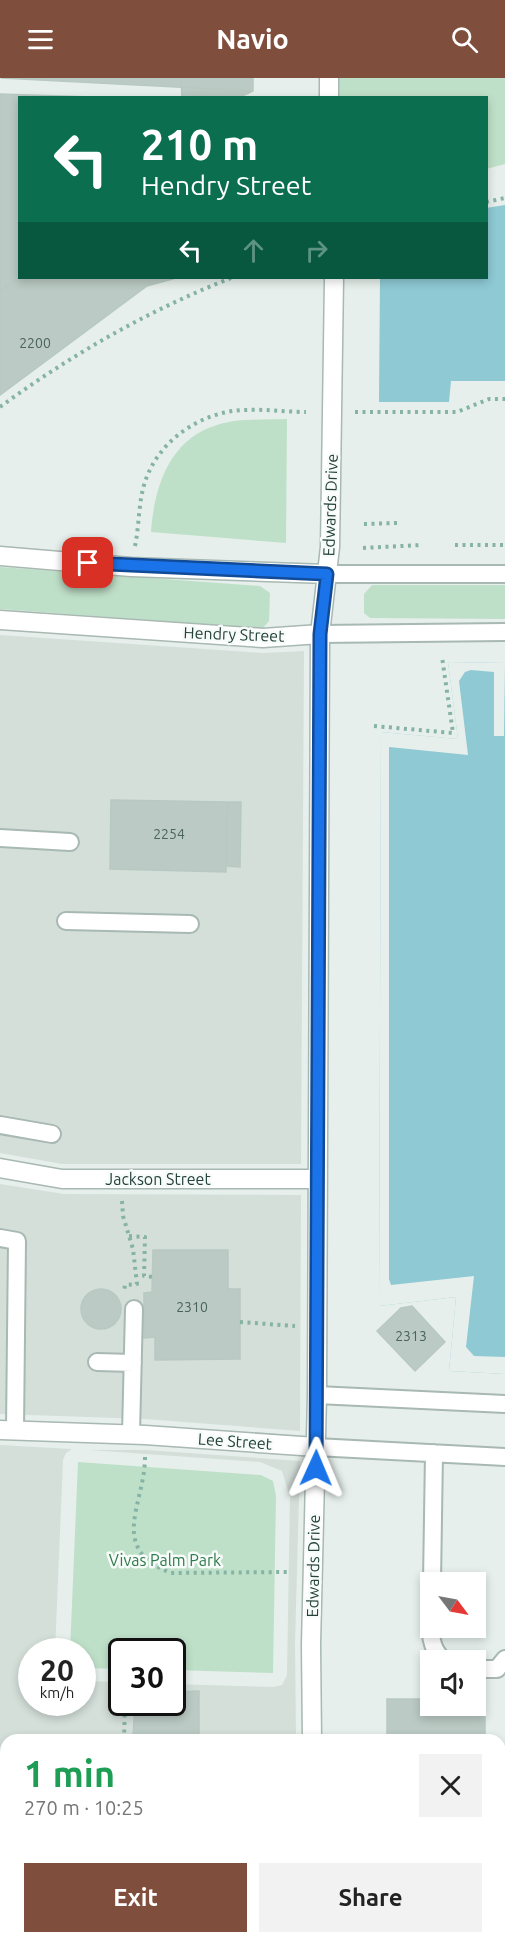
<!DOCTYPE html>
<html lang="en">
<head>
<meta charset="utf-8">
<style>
	:root { --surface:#fff; --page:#f2f2f2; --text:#222; --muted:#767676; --accent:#804e3d }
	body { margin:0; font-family:Ubuntu,sans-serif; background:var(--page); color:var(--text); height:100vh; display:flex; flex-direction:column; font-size:22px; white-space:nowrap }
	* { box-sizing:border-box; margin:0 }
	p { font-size:20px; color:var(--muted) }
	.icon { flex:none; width:33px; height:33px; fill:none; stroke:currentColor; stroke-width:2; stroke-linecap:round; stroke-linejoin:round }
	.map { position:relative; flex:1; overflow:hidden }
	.sheet { position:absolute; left:0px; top:1656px; width:506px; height:210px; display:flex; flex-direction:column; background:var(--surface); border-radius:18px 18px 0 0; box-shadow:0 3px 9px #0003 }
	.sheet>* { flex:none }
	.banner { position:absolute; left:18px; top:18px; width:470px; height:183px; border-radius:0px; box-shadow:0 3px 9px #0003; background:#0b6e4f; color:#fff; overflow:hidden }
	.needle { width:39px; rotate:122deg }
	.buttons { position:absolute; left:420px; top:1494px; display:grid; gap:12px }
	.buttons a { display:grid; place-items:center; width:66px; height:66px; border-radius:0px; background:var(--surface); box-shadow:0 3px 9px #0003; font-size:30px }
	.speed { position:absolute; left:18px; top:1560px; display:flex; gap:12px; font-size:30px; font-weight:700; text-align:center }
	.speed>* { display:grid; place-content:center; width:78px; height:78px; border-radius:50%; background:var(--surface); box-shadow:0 3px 9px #0003; line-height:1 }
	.speed small { font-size:15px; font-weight:400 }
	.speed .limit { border:3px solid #111; border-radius:9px; background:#fff; color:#111 }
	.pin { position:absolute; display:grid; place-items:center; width:51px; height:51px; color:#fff; margin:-26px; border-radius:12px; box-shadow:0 3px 9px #0006 }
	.me { position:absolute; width:66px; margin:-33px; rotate:1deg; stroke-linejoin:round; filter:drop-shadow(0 0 4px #0008) }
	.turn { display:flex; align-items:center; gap:21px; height:126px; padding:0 24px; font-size:27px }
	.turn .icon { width:78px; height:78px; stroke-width:2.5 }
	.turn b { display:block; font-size:42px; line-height:51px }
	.lanes { display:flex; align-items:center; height:57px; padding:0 24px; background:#0003; justify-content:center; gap:30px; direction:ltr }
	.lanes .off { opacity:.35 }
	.round { display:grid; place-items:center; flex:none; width:63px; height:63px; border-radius:0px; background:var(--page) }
	.overview { display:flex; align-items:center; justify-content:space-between; height:102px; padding:0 24px }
	h1 { font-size:36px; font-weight:700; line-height:45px; color:#1e9e55 }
	.primary-button { display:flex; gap:12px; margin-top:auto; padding:12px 24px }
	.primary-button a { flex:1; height:69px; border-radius:0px; background:var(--accent); color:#fff; font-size:24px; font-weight:700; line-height:69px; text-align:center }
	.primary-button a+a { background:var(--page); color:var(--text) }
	header { display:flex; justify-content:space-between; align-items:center; height:78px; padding:0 24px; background:var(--accent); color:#fff; font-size:27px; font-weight:700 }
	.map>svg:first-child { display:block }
	.built { fill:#d4dfda }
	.green { fill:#bfe0c8 }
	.water { fill:#8ec9d4 }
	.pier { fill:#e6efeb }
	.building { fill:#bbcac4; stroke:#b8c9c2; stroke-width:1.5 }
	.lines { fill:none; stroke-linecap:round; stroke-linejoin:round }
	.lane-casing { stroke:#a8b8b2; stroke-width:20 }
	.street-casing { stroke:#a8b8b2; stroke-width:21 }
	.path { stroke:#86b3a5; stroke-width:4; stroke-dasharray:3 4.5; stroke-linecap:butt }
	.lane { stroke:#fff; stroke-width:16 }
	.street { stroke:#fff; stroke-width:18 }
	.route-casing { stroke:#114b97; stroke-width:15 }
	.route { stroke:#1a73e8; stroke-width:10 }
	.labels { text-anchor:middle; stroke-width:5; stroke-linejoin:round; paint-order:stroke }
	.number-label { font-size:14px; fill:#4a645c }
	.street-label { font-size:16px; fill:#24423a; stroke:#f7fbf9 }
	.park-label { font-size:16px; fill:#2d7a4b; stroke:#f7fbf9 }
</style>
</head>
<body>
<header><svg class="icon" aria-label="menu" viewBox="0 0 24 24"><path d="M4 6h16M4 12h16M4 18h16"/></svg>Navio<svg class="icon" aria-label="search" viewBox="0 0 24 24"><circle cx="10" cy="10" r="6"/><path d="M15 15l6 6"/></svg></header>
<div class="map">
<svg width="505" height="1866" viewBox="0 0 505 1866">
	<rect width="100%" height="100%" fill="#e6efeb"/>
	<!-- built -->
	<path class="built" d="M0 557 263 575 304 573 301 1086H62L0 1075Z
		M0 1106 64 1116 301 1117 300 1353 145 1341 0 1336Z
		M0 1367 72 1371 66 1375 63 1382 55 1573 32 1574V1624H82L83 1603 121 1604 122 1624H172L173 1606 274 1609 282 1607 287 1597 290 1419 282 1393 260 1384 89 1372H146L300 1383 295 1565 296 1662H6V1860H297V1866H0Z"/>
	<!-- green -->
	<path class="green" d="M328 0H505V86L486 91V20L329 19Z
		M287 341 286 465 151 454C154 410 169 361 217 347 239 340 264 342 287 341Z
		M0 489 260 508 270 515 269 543 263 550H257L0 531Z
		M372 507H505V541L370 540 364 535V516Z
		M78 1384 261 1397 273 1403 276 1418 273 1595 173 1592 172 1574H122L121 1591 83 1590 82 1574 70 1573Z"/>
	<!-- water -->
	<path class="water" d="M505 127V303H451L449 324H379L380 200H486V130Z
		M448 584 505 585V1296L449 1293 456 1219 379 1228 381 654 458 661Z
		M500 1818H505V1866H389V1860H500Z"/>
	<!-- pier -->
	<path class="pier" d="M448 584 505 585 504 658H494V594L471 592 465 594 459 603 468 677 389 669V1201L391 1207 474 1198 466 1269 474 1278 505 1279V1296L449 1293 456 1219 379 1228 381 654 458 661Z"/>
	<!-- building -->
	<path class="building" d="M1 0H253V13Z
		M181 0H253V13L238 20H182Z
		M0 16 123 20H20V200H176L147 208 0 317Z
		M20 199V200H176L147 208 0 317V213Z
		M111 722 227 724 226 794 110 791Z
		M227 724H241L240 789 226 788Z
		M153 1172H228V1211H240V1281L155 1282V1259L144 1260V1215L152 1214Z
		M81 1231a20 20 0 1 1 40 0a20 20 0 1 1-40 0Z
		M412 1228 445 1264 415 1293 377 1253 401 1230Z
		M199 1613V1662L133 1659 135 1624H172V1614Z
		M387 1621H430V1628H476V1621H485V1662H387Z"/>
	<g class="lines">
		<defs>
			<path id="lane" d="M327 496H505
				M320 556 505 554
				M0 760 70 764
				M66 843 190 846
				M0 1047 52 1056
				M0 1160 17 1163 15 1352
				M97 1284 133 1285
				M317 1317 505 1326
				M131 1356 134 1231
				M316 1369 505 1379
				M432 1504 434 1375
				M431 1550C430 1561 434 1575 444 1582
				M476 1591H497L505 1581
				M500 1749 505 1745"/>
			<path id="street" d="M329 0V20
				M0 478 131 489 327 496
				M0 542 263 560 320 556
				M0 1090 62 1101H317
				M0 1352 145 1357 316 1369
				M312 1662 311 1567 317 1317 320 556 330 469 334 200
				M313 1866V1860"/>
		</defs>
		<!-- lane casing -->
		<use href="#lane" class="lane-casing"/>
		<!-- street casing -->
		<use href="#street" class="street-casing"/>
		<!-- path -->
		<path class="path" d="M486 124 505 120
			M0 329C71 277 149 232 231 200
			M355 334H457L489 321H505
			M364 446 398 445
			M455 467H505
			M135 468C140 444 138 418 148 396 164 358 206 332 247 332 266 331 286 334 306 334
			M363 470 422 467
			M374 648 453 655 442 579
			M122 1123 123 1138 133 1171 137 1206 125 1207 124 1213
			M129 1158 145 1159 144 1198 153 1199
			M240 1244 295 1248
			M145 1379C145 1427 107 1470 171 1495L291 1494
			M124 1662 125 1624
			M500 1811H505"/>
		<!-- lane -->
		<use href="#lane" class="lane"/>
		<!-- street -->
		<use href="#street" class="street"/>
	</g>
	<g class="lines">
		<defs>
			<path id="route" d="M88 485 327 496 320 556 316 1390"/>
		</defs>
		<!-- route casing -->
		<use href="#route" class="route-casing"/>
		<!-- route -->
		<use href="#route" class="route"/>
	</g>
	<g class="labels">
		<!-- number labels -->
		<g class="number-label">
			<text x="35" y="270">2200</text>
			<text x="169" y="761">2254</text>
			<text x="192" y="1234">2310</text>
			<text x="411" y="1263">2313</text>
		</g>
		<!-- street labels -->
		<g class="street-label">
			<text transform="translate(330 427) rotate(-88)" y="6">Edwards Drive</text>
			<text transform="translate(234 556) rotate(2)" y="6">Hendry Street</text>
			<text x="158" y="1107">Jackson Street</text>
			<text transform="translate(235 1363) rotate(4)" y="6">Lee Street</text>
			<text transform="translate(313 1488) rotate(-89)" y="6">Edwards Drive</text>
		</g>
		<!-- park labels -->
		<g class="park-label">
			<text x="165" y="1488">Vivas Palm Park</text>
		</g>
	</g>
</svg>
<div class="buttons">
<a><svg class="needle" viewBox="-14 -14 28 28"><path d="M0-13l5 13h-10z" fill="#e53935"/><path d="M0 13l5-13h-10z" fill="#767676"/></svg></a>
<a><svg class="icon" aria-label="sound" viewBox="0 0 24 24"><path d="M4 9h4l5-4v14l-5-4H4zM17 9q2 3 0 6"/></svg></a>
</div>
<div class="speed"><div>20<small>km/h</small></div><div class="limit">30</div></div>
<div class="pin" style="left:88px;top:485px;background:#d93025"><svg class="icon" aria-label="arrive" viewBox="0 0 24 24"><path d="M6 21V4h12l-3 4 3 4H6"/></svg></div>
<svg class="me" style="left:316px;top:1390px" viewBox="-20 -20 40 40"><path d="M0-17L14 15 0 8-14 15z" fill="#1a73e8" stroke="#fff" stroke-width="4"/></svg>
<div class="banner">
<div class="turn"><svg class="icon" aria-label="left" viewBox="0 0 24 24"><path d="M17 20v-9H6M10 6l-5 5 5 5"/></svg><div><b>210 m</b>Hendry Street</div></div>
<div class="lanes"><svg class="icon" aria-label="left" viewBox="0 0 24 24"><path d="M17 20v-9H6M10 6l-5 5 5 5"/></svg><svg class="icon off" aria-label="ahead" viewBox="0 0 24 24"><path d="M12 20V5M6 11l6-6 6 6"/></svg><svg class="icon off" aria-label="right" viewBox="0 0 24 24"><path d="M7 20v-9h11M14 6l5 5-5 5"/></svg></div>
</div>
<section class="sheet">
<div class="overview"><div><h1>1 min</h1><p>270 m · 10:25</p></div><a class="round"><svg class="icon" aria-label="close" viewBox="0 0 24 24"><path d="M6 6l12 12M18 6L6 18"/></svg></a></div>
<div class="primary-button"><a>Exit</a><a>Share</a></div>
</section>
</div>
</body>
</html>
